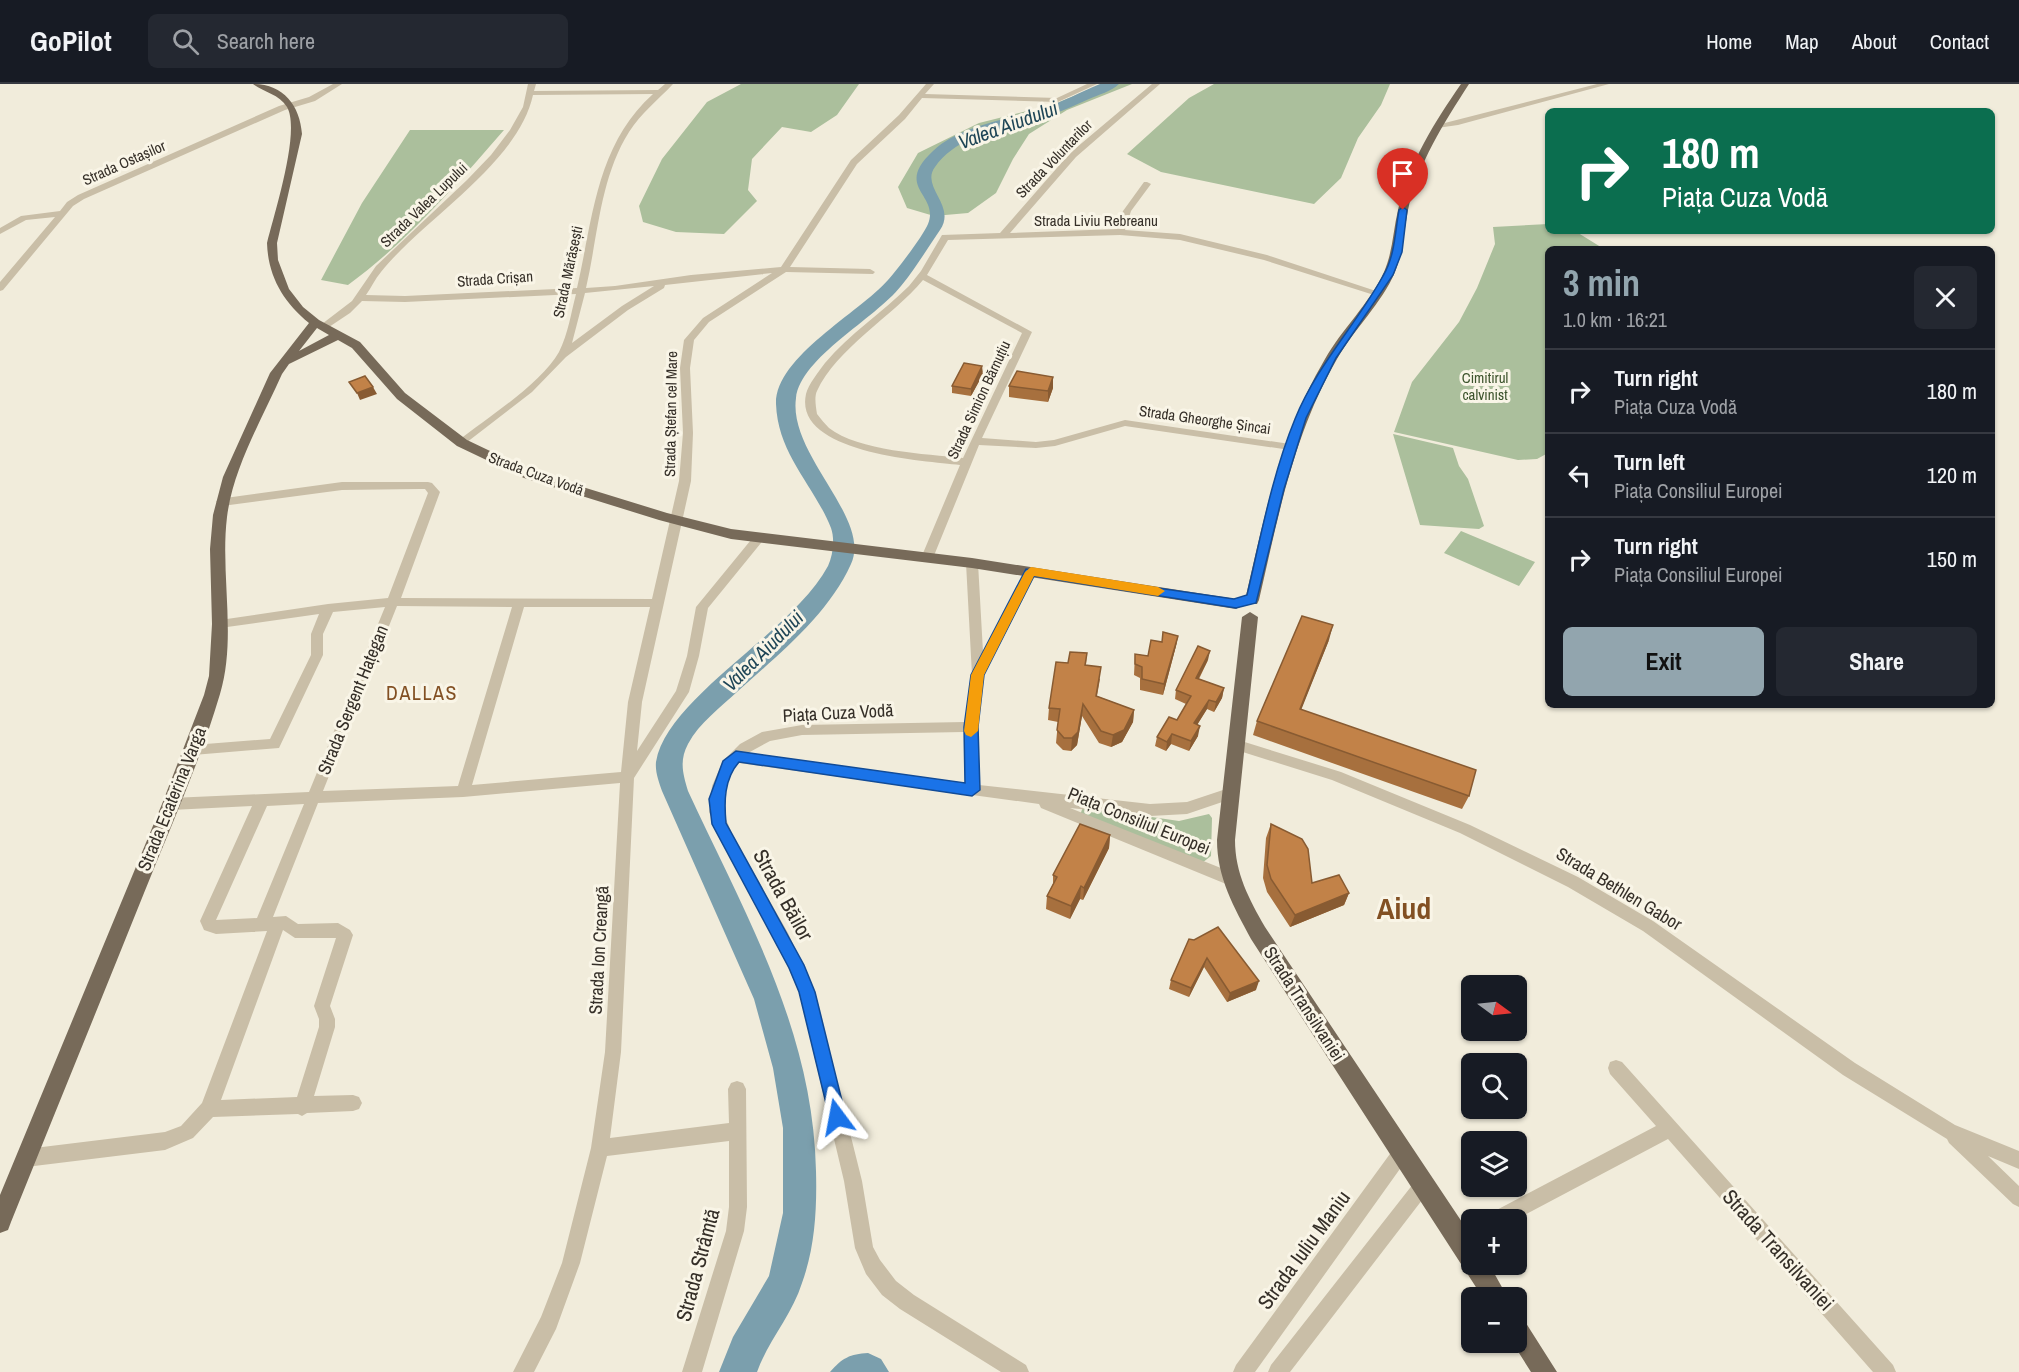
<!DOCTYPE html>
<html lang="en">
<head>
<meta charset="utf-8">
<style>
	:root { --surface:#171b24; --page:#242831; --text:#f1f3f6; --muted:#9ea1a6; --line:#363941; --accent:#92a5ae }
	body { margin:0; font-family:"Archivo Narrow",sans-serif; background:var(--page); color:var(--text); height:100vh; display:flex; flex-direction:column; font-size:22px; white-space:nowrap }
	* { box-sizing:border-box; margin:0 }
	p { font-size:20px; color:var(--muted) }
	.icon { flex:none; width:33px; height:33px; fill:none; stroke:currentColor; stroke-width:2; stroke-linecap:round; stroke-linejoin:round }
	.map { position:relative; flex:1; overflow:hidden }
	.details { position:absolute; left:1545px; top:162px; width:450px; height:462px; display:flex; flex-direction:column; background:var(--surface); border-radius:9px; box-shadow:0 2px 4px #0004 }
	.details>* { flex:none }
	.top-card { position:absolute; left:1545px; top:24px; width:450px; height:126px; border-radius:9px; box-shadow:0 2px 4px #0004; background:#0b6e4f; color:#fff; overflow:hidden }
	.needle { width:39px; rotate:105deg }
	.tools { position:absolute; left:1461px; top:891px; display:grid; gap:12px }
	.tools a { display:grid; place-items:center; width:66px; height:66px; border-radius:9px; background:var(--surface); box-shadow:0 2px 4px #0004; font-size:30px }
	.pin { position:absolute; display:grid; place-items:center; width:51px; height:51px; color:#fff; margin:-62px -26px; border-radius:50% 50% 50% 0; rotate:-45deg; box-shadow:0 0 6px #0007 }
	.pin .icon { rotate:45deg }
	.me { position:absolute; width:66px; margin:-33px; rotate:347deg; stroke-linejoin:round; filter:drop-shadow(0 0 4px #0008) }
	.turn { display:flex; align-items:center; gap:21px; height:126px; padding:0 18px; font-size:27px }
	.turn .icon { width:78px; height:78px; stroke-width:2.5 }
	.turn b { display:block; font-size:42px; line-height:51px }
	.round { display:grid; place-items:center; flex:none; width:63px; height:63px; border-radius:9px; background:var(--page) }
	.head { display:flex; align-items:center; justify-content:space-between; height:102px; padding:0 18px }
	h1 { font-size:36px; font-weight:700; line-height:45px; color:var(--accent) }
	.cta { display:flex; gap:12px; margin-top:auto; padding:12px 18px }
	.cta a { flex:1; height:69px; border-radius:9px; background:var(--accent); color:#111; font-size:24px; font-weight:700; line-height:69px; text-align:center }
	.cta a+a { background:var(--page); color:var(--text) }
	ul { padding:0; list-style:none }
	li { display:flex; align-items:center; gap:18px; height:84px; padding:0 18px; border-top:2px solid var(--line) }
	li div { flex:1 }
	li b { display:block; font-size:22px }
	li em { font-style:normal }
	header { display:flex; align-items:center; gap:36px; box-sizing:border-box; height:84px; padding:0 30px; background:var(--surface); border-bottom:2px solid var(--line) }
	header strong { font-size:28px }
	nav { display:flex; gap:33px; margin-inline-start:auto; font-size:21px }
	.search { width:420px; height:54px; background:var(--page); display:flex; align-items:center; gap:15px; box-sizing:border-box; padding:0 21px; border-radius:9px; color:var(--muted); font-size:22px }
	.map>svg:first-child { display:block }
	.green { fill:#abbf9c }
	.water { fill:#7b9fad }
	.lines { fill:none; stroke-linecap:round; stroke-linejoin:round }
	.river { fill:#7b9fad; fill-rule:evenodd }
	.minor { fill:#c9bea7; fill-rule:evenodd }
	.major { fill:#776a59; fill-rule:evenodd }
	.wall { fill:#a7703e }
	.shaded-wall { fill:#885b32 }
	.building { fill:#c28248; stroke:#885b32; stroke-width:1.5 }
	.route { fill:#1a73e8; stroke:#114b97; stroke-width:1.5 }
	.slow { fill:#f59e0b }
	.labels { text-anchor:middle; stroke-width:6; stroke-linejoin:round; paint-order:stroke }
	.far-street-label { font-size:15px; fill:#352f28; stroke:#f9f5e7 }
	.far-park-label { font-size:15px; fill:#3c532c; stroke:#f9f5e7 }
	.street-label { font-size:18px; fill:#352f28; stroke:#f9f5e7 }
	.water-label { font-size:20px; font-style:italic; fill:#1e4556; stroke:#f9f5e7 }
	.neighbourhood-label { font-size:20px; letter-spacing:1.5px; fill:#825023; stroke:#f9f5e7 }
	.near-street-label { font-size:21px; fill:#352f28; stroke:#f9f5e7 }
	.town-label { font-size:30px; font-weight:bold; fill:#825023; stroke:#f9f5e7 }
</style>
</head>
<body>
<header>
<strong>GoPilot</strong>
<div class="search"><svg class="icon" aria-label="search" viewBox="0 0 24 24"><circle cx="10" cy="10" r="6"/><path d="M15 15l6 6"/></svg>Search here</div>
<nav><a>Home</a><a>Map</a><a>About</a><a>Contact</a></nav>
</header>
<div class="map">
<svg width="2019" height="1288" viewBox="0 0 2019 1288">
	<rect width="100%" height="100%" fill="#f1ecdb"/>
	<!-- green -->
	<path class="green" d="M741 0H859L837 31 811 48 782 43 752 75 748 106 757 117 724 150 676 148 643 138 639 122 662 75 707 18Z
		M1102 0H1132L1067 26 1029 50 1013 75 996 109 968 129 934 132 907 124 898 103 918 69 979 39 1055 20Z
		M1214 0H1390L1381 21 1358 54 1341 94 1314 120 1161 88 1127 70 1189 14Z
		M410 46H504C456 101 407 158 348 201L321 196 362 119Z
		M1548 140V147H1575L1604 165H1548V369L1537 375 1518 376 1394 348 1412 298 1459 238 1477 204 1495 160 1493 143Z
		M1393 350 1453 364 1459 382 1468 395 1484 442 1479 445 1420 441Z
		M1461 447 1535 478 1519 502 1444 469Z
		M1083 723 1179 737 1209 730 1212 734 1211 772 1202 779 1080 731Z"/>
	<!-- water -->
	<path class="water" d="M868 1269 881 1275 889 1288H830C842 1274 850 1270 868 1269Z"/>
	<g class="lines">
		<!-- river -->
		<path class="river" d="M1100 0H1119C1112 7 1098 11 1089 15 1077 20 1065 26 1053 30 1014 44 960 47 935 83 920 103 957 121 940 146 927 165 915 185 901 202 875 235 801 273 796 314 788 371 872 434 851 480 828 531 779 570 738 607 721 623 699 639 688 660 679 677 683 690 688 707 746 832 813 946 816 1087 817 1125 815 1163 802 1199 792 1231 768 1257 757 1288H719L733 1253 769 1192 783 1129V1044L773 984 754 915 662 707C659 698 655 688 656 678 667 613 792 549 828 482 833 471 835 455 831 444 814 401 778 371 776 320 775 273 859 229 888 196 897 186 923 152 928 140 940 110 893 104 933 67 961 41 1007 36 1042 25 1062 18 1081 8 1100 0Z"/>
		<!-- minor -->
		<path class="minor" d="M333 0H342L315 17 285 26 84 115 73 122 3 206 0 207V198L55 133 26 136 0 150V144L21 132 60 127 67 118 78 111 279 22 309 13Z
			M528 0H536L534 7 658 6 665 0H673C658 16 641 29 629 48 600 94 598 152 586 204L615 202 691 191 781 183 851 76 899 31 926 0H934L925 10 1057 14 1087 0H1097L1058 18 922 14 905 35 857 80 790 183 870 185 875 188 873 190 786 188 709 238 694 256 690 284 693 349 691 397 642 618 637 667 676 607 687 572 696 523 755 451H763L765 454 708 524 699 572 689 608 634 694 621 968 610 1054 729 1039 728 1005 731 999 737 997 743 999 746 1005 747 1123 744 1147 702 1288H682L726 1147 729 1123V1057L607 1072 580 1179 556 1245 534 1288H513L541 1233 562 1179 591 1064 605 968 620 699 463 713 318 719 273 833 286 832 298 840 338 839 350 846 353 851 330 922 335 935V943L314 1012 353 1011 359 1013 362 1019 359 1025 353 1027 307 1029 302 1032 298 1030 213 1033 193 1054 165 1066 26 1083 20 1080 17 1074 20 1068 26 1065 165 1048 181 1042 202 1019 267 847 216 850 204 846 200 837 252 722 171 726 166 724 164 720 166 716 171 714 309 708 385 523 333 528 323 550V571L279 664 193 671 188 670 186 666 188 662 193 661 270 655 311 571V550L319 530 220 544 214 540 220 536 328 520 388 514 428 409 425 405H419L342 406 222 422 216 418 218 415 342 398H428L432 399 440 408 401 514 652 515 679 397 683 349 680 284 684 256 703 234 772 189 665 201 664 204 628 226 566 273 532 308 462 362 457 359 458 357C488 333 541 300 559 268 568 250 571 229 576 210L405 218 362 217 350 229 326 245 318 243 352 217 376 182 467 96 491 71 510 46 523 23ZM653 10C596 61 593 135 577 204L405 212 366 211C371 204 375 195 381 188 423 135 518 80 533 11ZM654 202 622 222 572 259 585 209ZM397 522 512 523 458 702 323 707ZM524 523H650L628 618 621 688 472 701ZM304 720 257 834 216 836 267 722ZM283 846 295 854H336L314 922 319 935V943L297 1013 221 1016Z
			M1152 0H1160L1076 73 1010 149 1117 145 1123 127 1144 98H1147L1151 100 1131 127 1125 146 1180 150 1267 171 1382 209 1374 211 1264 176 1180 156 1120 151 948 156 927 191 1032 248 982 354 1036 358 1054 356 1125 336 1290 360 1295 363 1290 366 1125 342 1055 362 1036 364 979 361 933 474 927 478 923 477 921 474 960 381C922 377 793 369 806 310 808 301 819 287 825 279 849 250 883 228 909 202L921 187 942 151 1000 149 1070 69ZM923 196 1022 249 963 374C926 370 858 367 829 344 825 340 821 335 817 330 816 323 814 313 817 307 836 265 893 232 923 196Z
			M1597 0H1609L1458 41 1437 44 1433 42Z
			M972 475 978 479 983 568 1027 485H1035L1037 488 984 591 978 643 979 701 1150 720 1187 718 1229 704 1234 706 1236 710 1234 714 1187 730 1150 732 1070 724 1236 790 1238 795 1236 800 1231 801 1226 800 1041 724 1039 720 739 679 734 684 726 702 723 728 733 752 788 849 815 908 862 1097 873 1163 880 1176 896 1197 914 1211 1026 1281 1029 1288H1001L900 1225 882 1211 866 1190 855 1164 844 1097 799 908 777 858 722 758 709 728 712 702 723 677 740 660 762 648 802 641 965 638 972 591 966 479ZM964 648 965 699 748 669 770 657 802 651Z
			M1235 655 1341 688 1470 741 1578 793 1653 837 1855 979 1955 1041 2019 1067V1085L1988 1072 2019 1102V1123L2013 1120 1949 1059 1947 1055 1843 991 1643 847 1568 803 1460 749 1332 696 1230 664 1228 660 1230 656Z
			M1616 976 1622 978 1893 1281 1896 1288H1873L1668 1055 1515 1136H1486L1489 1130 1656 1042 1610 990 1608 984 1610 978Z
			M1401 1060 1407 1063 1410 1069 1407 1075 1255 1288H1233L1236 1281 1395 1063Z
			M1423 1092 1429 1095 1432 1101 1429 1107 1290 1288H1268L1271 1281 1417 1095Z"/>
		<!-- major -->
		<path class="major" d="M253 0C283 0 300 21 302 50L277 159 278 176 289 205 303 223 319 236 360 258 405 309 467 356 534 388 667 429 731 445 972 474 1236 515 1244 520 1236 525 972 484 731 455 659 436 524 394 457 362 397 315 352 264 338 256 289 280 282 290C262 335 233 384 227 433 220 491 237 553 220 610 200 678 170 744 144 809 100 919 55 1028 11 1138L8 1146 0 1149V1111L162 720 204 611 209 592 212 540 210 465 213 431 223 393 270 289 309 239C283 218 268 192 267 159 274 130 301 47 287 23 279 10 263 8 253 0ZM317 244 329 251 299 267Z
			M1461 0H1469C1444 39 1418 79 1408 126 1404 147 1403 167 1395 188 1382 219 1354 245 1337 275 1294 349 1278 433 1259 516L1257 520H1247L1245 516C1264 433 1281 349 1325 275 1342 245 1370 219 1384 188 1393 167 1393 147 1398 126 1409 79 1434 39 1461 0Z
			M1250 528 1258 533 1235 756C1235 789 1249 815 1265 843L1472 1153V1180H1489L1508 1214H1483L1251 855C1234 823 1217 794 1217 756L1242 533Z
			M1516 1232 1524 1236 1557 1288H1531L1512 1258H1516Z"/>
	</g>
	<!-- wall -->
	<path class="wall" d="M983 290 971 312 952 309V302Z
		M1053 293V304L1048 318 1009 313V302Z
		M1178 552 1176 562 1163 611 1140 606V594L1134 591 1135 570 1148 572 1162 557Z
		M1329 556 1301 625 1469 712 1462 725 1253 651 1257 637Z
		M1087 569 1086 581 1100 595 1097 612 1134 626 1133 638 1122 658 1111 663 1099 659 1082 632 1077 661 1071 667 1063 666 1056 659 1058 638 1048 636 1049 624 1068 579Z
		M1208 576 1199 595 1224 604 1222 614 1214 628 1207 625 1197 641 1198 652 1189 667 1171 660 1166 667 1155 662 1157 653 1177 636 1186 620 1175 615 1176 606Z
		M1271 740 1312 799 1349 809 1344 821 1290 843 1267 808 1263 794 1266 754Z
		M1110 751 1109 764 1083 816 1080 815 1070 835 1046 825 1047 812 1053 800V791Z
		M1189 855 1256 906 1227 918 1204 883 1189 913 1169 905 1171 896Z"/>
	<!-- shaded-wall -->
	<path class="shaded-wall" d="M982 282 983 290 971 312V305Z
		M1053 293V304L1048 318V307Z
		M373 303 377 310 360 316 357 309Z
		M1333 541 1329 556 1296 639 1300 625Z
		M1178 552 1176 562 1163 611 1164 600Z
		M1210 567 1208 576 1194 603 1196 594Z
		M1224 604 1222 614 1214 628 1216 618Z
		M1209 616 1207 625 1192 649 1194 639Z
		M1083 620 1082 632 1077 661 1071 667 1072 654Z
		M1134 626 1133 638 1122 658 1111 663 1113 651Z
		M1200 642 1198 652 1189 667 1191 657Z
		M1172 650 1171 660 1166 667 1167 658Z
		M1110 751 1109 764 1083 816 1084 804Z
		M1081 802 1080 815 1070 835 1071 822Z
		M1349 809 1344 821 1290 843 1295 831Z
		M1207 874 1204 883 1189 913 1191 904Z
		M1259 897 1256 906 1227 918 1230 909Z"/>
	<!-- building -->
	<path class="building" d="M964 279 982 282 971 305 952 302Z
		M1017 287 1053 293 1048 307 1009 302Z
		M365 292 373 303 357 309 349 298Z
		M1302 532 1333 541 1300 625 1476 686 1469 712 1257 637Z
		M1163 548 1178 552 1164 600 1142 595V583L1135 580V570L1148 572 1151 556 1162 558Z
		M1198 562 1210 567 1196 594 1224 604 1216 618 1209 616 1194 639 1200 642 1191 657 1172 650 1167 658 1157 653 1169 633 1177 636 1191 612 1176 606Z
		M1070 568 1087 569 1085 581 1101 583 1096 612 1134 626 1124 646 1113 651 1101 647 1083 620 1078 648 1072 654H1064L1057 646 1060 625 1049 624 1056 578 1068 579Z
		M1080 740 1110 751 1084 804 1081 802 1071 822 1047 812 1057 793 1053 791Z
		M1271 740 1302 755 1308 765 1312 799 1339 791 1349 809 1295 831 1271 795 1267 781Z
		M1218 843 1259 897 1230 909 1207 874 1191 904 1171 896 1189 855 1194 856Z"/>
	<!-- route -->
	<path class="route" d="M1403 123 1407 126 1402 168 1393 191 1336 274 1306 334 1284 405 1256 519 1236 524 1034 492 984 591 978 643 980 706 972 712 739 678C724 695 724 718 726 739L804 881 815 908 846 1033 844 1040 837 1042 831 1040 799 908 789 884 712 740 709 715 723 677 736 667 965 699 964 643 971 591 1026 485 1234 515 1247 511C1261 452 1272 391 1295 335 1317 281 1356 241 1383 192 1395 172 1395 148 1399 126Z"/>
	<!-- slow -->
	<path class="slow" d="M1031 483 1158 503 1165 507 1158 512 1034 492 984 591 978 647 971 653 966 651 964 647 971 591 1025 488Z"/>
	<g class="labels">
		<!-- far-street labels -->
		<g class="far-street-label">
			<text transform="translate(1054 75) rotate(-46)" y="5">Strada Voluntarilor</text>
			<text transform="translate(124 79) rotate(-24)" y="5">Strada Ostașilor</text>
			<text transform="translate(424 121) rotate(-44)" y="5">Strada Valea Lupului</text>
			<text x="1096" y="142">Strada Liviu Rebreanu</text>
			<text transform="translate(568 188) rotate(-78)" y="5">Strada Mărășești</text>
			<text transform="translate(495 195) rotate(-4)" y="5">Strada Crișan</text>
			<text transform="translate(979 316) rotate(-65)" y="5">Strada Simion Bărnuțiu</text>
			<text transform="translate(671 330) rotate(-89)" y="5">Strada Ștefan cel Mare</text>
			<text transform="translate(1205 336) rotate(8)" y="5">Strada Gheorghe Șincai</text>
			<text transform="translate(536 390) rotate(20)" y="5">Strada Cuza Vodă</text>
		</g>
		<!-- far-park labels -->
		<g class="far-park-label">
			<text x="1485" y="299">Cimitirul<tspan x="1485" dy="17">calvinist</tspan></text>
		</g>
		<!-- street labels -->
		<g class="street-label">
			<text transform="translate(353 616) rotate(-68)" y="6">Strada Sergent Hațegan</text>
			<text transform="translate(838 629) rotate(-3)" y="6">Piața Cuza Vodă</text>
			<text transform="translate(172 715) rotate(-68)" y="6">Strada Ecaterina Varga</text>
			<text transform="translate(1139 737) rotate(22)" y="6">Piața Consiliul Europei</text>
			<text transform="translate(1619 805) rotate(31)" y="6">Strada Bethlen Gabor</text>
			<text transform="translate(599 866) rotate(-87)" y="6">Strada Ion Creangă</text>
			<text transform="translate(1304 920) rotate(57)" y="6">Strada Transilvaniei</text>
		</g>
		<!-- water labels -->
		<g class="water-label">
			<text transform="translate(1008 41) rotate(-20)" y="7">Valea Aiudului</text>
			<text transform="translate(763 567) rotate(-45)" y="7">Valea Aiudului</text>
		</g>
		<!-- neighbourhood labels -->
		<g class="neighbourhood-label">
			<text x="422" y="616">DALLAS</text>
		</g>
		<!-- near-street labels -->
		<g class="near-street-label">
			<text transform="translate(783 811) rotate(61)" y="7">Strada Băilor</text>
			<text transform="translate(1304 1166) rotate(-54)" y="7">Strada Iuliu Maniu</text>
			<text transform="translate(1778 1166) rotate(48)" y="7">Strada Transilvaniei</text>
			<text transform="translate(698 1181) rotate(-75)" y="7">Strada Strâmtă</text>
		</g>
		<!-- town labels -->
		<g class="town-label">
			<text x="1404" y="835">Aiud</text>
		</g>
	</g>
</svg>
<div class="tools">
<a><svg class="needle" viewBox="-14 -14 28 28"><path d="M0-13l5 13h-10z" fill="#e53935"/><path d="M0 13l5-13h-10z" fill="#9ea1a6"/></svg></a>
<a><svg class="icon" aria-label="search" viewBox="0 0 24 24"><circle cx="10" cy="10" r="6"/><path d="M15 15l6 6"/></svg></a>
<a><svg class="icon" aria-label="layers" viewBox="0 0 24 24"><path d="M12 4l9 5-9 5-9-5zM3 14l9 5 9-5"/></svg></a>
<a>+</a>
<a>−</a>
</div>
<div class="pin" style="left:1403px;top:126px;background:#d93025"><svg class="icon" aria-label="arrive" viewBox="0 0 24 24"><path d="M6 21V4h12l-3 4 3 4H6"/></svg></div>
<svg class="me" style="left:837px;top:1033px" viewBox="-20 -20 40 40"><path d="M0-17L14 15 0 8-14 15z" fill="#1a73e8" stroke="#fff" stroke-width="4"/></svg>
<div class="top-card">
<div class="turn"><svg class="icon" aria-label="right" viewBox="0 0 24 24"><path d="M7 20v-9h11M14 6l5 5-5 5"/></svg><div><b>180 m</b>Piața Cuza Vodă</div></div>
</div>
<section class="details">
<div class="head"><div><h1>3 min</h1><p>1.0 km · 16:21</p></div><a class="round"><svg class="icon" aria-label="close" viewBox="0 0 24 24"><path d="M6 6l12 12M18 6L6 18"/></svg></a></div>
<ul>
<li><svg class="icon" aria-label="right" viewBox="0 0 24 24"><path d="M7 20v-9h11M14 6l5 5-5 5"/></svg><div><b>Turn right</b><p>Piața Cuza Vodă</p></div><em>180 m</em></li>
<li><svg class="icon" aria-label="left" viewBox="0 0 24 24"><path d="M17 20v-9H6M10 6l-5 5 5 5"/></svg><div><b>Turn left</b><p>Piața Consiliul Europei</p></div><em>120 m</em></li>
<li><svg class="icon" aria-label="right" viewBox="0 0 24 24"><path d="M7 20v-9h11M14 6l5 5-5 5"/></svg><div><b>Turn right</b><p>Piața Consiliul Europei</p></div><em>150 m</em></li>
</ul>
<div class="cta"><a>Exit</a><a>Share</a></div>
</section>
</div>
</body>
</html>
